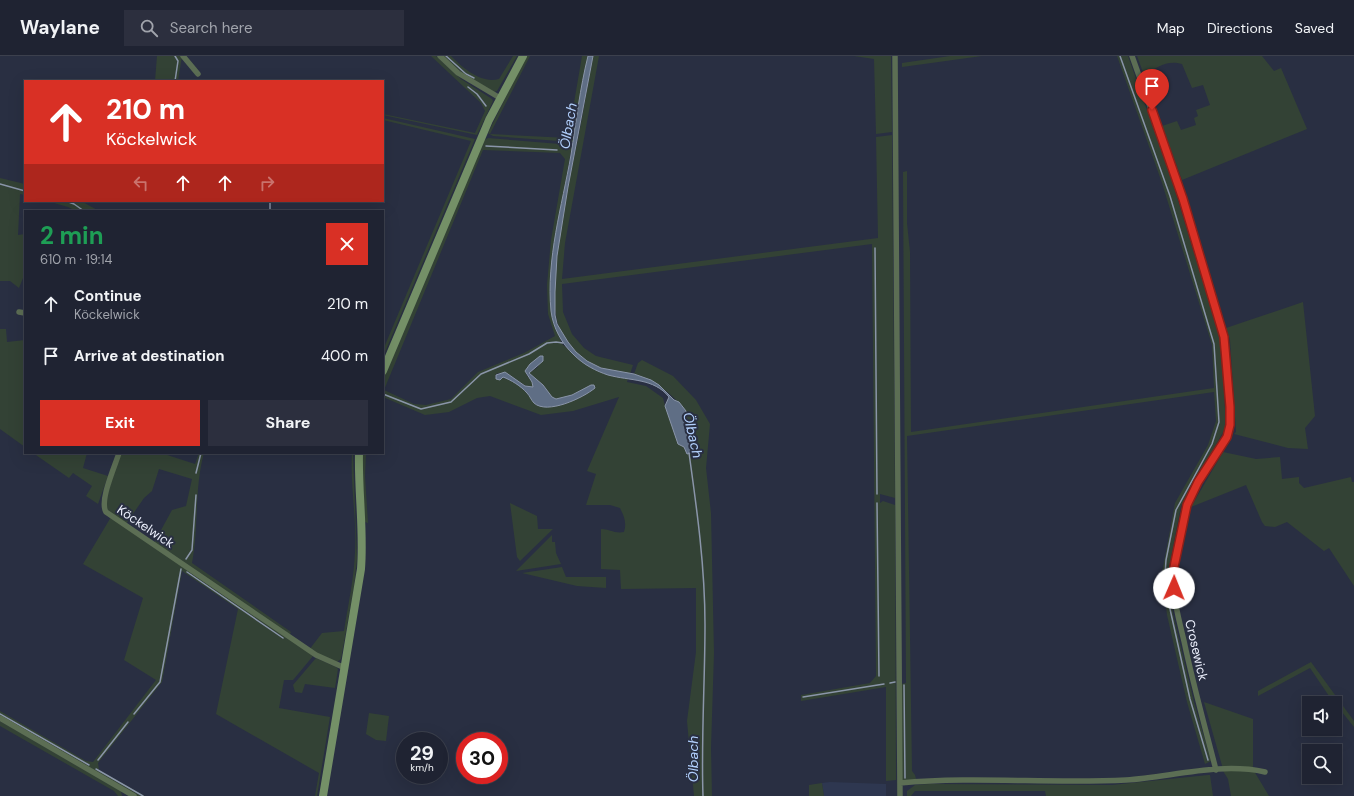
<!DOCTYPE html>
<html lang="en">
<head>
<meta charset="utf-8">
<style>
	:root { --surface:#1f2332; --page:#2c2f3e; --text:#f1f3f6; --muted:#a1a4ac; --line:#3c404d; --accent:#d93025 }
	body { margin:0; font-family:"DM Sans",sans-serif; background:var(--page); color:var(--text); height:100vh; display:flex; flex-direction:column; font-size:15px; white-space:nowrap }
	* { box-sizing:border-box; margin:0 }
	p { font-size:13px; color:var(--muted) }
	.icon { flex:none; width:22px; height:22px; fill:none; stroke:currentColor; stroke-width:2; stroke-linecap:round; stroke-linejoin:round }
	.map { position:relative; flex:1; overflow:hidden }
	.panel { position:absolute; left:24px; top:154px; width:360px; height:244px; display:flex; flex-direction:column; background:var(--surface); border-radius:0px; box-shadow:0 4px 16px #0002,0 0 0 1px var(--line) }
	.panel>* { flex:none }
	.top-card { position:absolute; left:24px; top:24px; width:360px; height:122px; border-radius:0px; box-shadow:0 4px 16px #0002,0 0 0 1px var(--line); background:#d93025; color:#fff; overflow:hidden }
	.buttons { position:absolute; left:1302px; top:640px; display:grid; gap:8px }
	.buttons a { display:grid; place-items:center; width:40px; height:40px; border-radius:0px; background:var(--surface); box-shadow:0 4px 16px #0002,0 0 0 1px var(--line); font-size:20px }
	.speed { position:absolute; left:396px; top:676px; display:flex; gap:8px; font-size:20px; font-weight:700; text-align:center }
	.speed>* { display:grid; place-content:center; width:52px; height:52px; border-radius:50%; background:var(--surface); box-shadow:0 4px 16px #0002,0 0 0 1px var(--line); line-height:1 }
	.speed small { font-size:10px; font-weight:400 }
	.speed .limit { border:6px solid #d22; background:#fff; color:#111 }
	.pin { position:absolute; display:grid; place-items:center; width:34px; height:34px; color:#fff; margin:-41px -17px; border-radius:50% 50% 50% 0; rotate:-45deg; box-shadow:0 0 4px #0007 }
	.pin .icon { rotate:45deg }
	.me { position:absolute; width:44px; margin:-22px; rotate:1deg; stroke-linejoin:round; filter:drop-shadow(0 0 3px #0008) }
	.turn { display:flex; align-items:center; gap:14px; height:84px; padding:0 16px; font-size:18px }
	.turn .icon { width:52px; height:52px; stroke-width:2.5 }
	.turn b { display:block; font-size:28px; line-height:34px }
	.lanes { display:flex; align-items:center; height:38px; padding:0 16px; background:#0003; justify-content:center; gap:20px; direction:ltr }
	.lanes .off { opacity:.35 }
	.round { display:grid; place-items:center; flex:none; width:42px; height:42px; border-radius:0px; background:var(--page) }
	.head { display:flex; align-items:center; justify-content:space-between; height:68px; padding:0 16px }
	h1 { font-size:24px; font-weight:700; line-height:30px; color:#1e9e55 }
	.primary-button { display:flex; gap:8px; margin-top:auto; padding:8px 16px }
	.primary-button a { flex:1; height:46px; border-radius:0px; background:var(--accent); color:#fff; font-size:16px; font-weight:700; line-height:46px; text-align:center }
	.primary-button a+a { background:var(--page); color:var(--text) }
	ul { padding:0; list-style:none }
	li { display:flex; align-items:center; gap:12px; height:52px; padding:0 16px }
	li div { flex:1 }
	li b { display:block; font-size:15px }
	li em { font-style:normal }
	header { display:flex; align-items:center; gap:24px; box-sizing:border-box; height:56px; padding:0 20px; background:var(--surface); border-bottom:1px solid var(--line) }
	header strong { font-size:19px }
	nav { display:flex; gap:22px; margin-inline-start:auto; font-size:14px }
	.search { width:280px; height:36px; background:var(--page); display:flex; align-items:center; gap:10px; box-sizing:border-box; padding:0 14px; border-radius:0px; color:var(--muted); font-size:15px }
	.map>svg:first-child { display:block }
	.built { fill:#2e3750 }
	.green { fill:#334235; fill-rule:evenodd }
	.water { fill:#5f6e85; stroke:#8a95a9 }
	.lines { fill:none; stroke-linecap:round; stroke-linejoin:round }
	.stream { stroke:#8a95a9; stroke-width:1.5 }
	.minor { stroke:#5c6e54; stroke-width:5.5 }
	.secondary { stroke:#749067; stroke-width:8 }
	.route-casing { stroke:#8d1f18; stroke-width:10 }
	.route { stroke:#d93025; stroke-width:7 }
	.labels { text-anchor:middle; stroke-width:4; stroke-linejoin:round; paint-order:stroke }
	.street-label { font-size:13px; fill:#edf1fe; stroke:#292f42 }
	.water-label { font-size:14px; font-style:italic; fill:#b1cffc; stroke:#292f42 }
</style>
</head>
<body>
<header>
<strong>Waylane</strong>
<div class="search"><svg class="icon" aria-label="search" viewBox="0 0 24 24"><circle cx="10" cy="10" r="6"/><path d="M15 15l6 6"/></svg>Search here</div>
<nav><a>Map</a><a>Directions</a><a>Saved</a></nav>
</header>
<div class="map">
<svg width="1354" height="740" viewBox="0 0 1354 740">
	<rect width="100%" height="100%" fill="#292f42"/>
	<!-- built -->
	<path class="built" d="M830 726 886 728V740H824L822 727Z"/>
	<!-- green -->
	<path class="green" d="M157 0H182L178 25H155Z
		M431 0H436L461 23 492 43 493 45 477 79 383 59V58L475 77 485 55 481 47Z
		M442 0H451C463 12 481 28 499 23L513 0H517L497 35 494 36 467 21Z
		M526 0H530L490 78 568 82 582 0H588L573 86 493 80 488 77Z
		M593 0H599L565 187 562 223 878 182 876 81 892 79 895 442 880 438V447L883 445 895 449 896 724 886 725V631L801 645V639L870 627 876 620 872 188 562 228 563 256 572 278 584 292 596 300 633 309 630 318C621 315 610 315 601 312 584 307 569 291 561 276 542 239 570 121 579 78 584 52 588 26 593 0Z
		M854 0H891L892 76 876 78 874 3Z
		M950 0H982L902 11V7Z
		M1117 0H1128L1173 128 1221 285 1226 371 1181 450 1168 517 1173 558 1194 646 1211 705 1205 708 1187 646 1167 559 1162 517 1175 447 1208 389 1216 365 1214 336 907 380 912 715 915 719 916 723 905 725 902 724 901 628 906 627 903 116 907 115V167L910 196 911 376 1214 332 1212 289 1162 127Z
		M1137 0H1262L1274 15 1281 12 1307 73 1182 124 1162 70 1177 65 1181 74 1196 69 1194 62 1198 60 1196 54 1210 49 1203 29 1192 32 1182 8C1166 4 1158 11 1144 19Z
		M383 62 475 83 383 301V294L471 85 383 64Z
		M488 82 572 89 555 188 551 227V255L553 265 562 288 588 310 609 319 628 322 627 326 646 330 663 342 665 350 687 398 691 397C690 389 687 381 686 373 685 368 687 362 685 358 680 341 651 323 634 318L638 307 642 304 673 320 696 344 710 368 706 412 711 457 714 597 711 692 712 740H694L687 665 696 596V532L621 533 620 514 601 513V473C609 473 615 478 624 476 627 467 624 460 620 452L610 449H586L596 418 587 415 619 341 573 355 541 359 490 340 477 342 449 356 425 359 383 341V323L483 85ZM483 94 560 97 565 103 551 184 547 229 548 258 555 280 524 297 478 316 451 343 426 349 414 348 384 334ZM540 300 538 311 529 317 543 329 552 341 556 343 572 339 591 329C569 350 565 346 536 349 532 345 530 340 526 336 518 327 507 321 495 321L496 318C511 312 519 332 533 331L532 326 526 318 530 308Z
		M0 122 25 128V139L20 138 18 179 25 178V217L19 232 10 225H0Z
		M47 145H81L99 155H76L68 151Z
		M1303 246 1315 360 1305 372 1308 393 1288 392 1234 378 1236 376 1230 284 1226 272Z
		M0 273H6L7 286 25 284V391L0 373Z
		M1223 396 1256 403 1280 401 1282 423 1299 421V427L1304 432 1351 421 1352 426H1354V530L1329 492 1324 495 1287 466 1275 471 1265 470 1262 466 1246 429 1191 451Z
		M33 397H87L83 412 108 420 98 448 86 440 92 430 73 417 69 422Z
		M120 397H161L195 408 199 397H204C194 433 199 471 192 507L291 576 289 580 313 600 293 624H284L279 652 330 661 317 740H315L319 717 216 658 238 553 182 515 162 626 98 707 99 714 145 740H137L0 661V655L86 705 93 706 156 624 124 604 143 542 83 508 111 461 154 487 172 454 186 450 192 423 159 413 152 435 144 442 126 468 108 456 105 447Z
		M352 397H353L357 503 354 531 341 603 337 606 309 594 322 577 344 575C348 549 354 523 355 496 357 463 350 430 352 397Z
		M361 397H366L365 420 368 467 365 466Z
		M510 447 537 460 538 473H553L520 505 517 501Z
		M552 479V486H555L556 497 561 508 516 515Z
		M562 511 566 521H606V532L577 530 522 517Z
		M316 602 336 611 338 613 335 632 305 628 302 637 295 636 293 629Z
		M1311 606 1354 665V671L1329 640 1310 612 1258 640V635Z
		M1204 646 1253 663V712L1223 713Z
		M369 657 389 660 386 685 376 684 366 678Z
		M0 665 121 735 122 740H118L114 735 0 670Z
		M1223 715H1254L1269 740H1231L1228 723Z
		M1208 719H1210L1213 740H1046L1045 735H915L911 740H907V735L915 729 929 728 1112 729Z
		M822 727 824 740H809V729Z"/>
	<!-- water -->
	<path class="water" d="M588 0H593L568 131 557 200 555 236V259L557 268 568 286 576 296 587 305 601 312 634 318 651 324 659 329 674 344 679 346 686 355V374L691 397 687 398 684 391 678 388 665 350 669 341C654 322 630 325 608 319 596 315 584 309 574 299 562 288 553 272 551 255 546 203 562 150 571 99 576 66 580 32 588 0Z
		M540 300H543V305L529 317 543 329 552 341 556 343 572 339 591 329H594L595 332C583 342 547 359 534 347 531 344 530 340 527 337 521 330 511 324 503 321L500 324 496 323V319L505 316 525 330 533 331 532 326 525 315 530 308Z"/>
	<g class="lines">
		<!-- stream -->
		<path class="stream" d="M446 0 466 18 474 22
			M1120 0 1170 140 1214 288 1219 366 1212 388 1176 454 1166 504 1165 519 1170 553 1190 643 1208 704
			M175 25 178 5 175 0
			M468 31 477 38 486 50
			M486 90 557 94
			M0 128 25 135
			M66 145 74 148 84 155
			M270 145V155
			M875 192 877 438
			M383 338 421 353 451 346 481 318 529 298 547 287 556 286 563 287
			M689 397C697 454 705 511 705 569 705 626 701 683 703 740
			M196 417 201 397
			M877 447 879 620
			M186 503 192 494 196 439
			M187 516 283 582
			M890 627 895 626
			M904 629 905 722
			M803 641 884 628
			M0 658 89 709
			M134 658 160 626 181 513
			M98 704 128 666
			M96 713 143 740"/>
		<!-- minor -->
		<path class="minor" d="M183 0 198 18
			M440 0 458 17 500 42
			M895 0 900 740
			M1132 0 1183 143 1224 281 1230 369C1223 399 1195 421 1186 451 1180 472 1174 500 1174 522 1173 543 1179 564 1184 585 1193 628 1205 671 1216 714
			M19 256 25 257
			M119 397C115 410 99 445 106 456L316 599 345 612
			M0 662 134 740
			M900 727C975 720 1051 728 1126 724 1171 721 1220 706 1265 716"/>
		<!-- secondary -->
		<path class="secondary" d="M383 315 489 64 523 0
			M323 740 361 513C364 474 358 436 359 397"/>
	</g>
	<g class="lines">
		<defs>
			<path id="route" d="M1152 54 1183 143 1224 281 1230 351V369L1227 381 1198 426 1187 449 1174 511V532"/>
		</defs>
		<!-- route casing -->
		<use href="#route" class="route-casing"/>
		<!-- route -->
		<use href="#route" class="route"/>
	</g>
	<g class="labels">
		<!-- street labels -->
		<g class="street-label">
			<text transform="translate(146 470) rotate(34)" y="5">Köckelwick</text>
			<text transform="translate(1197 594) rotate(77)" y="5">Crosewick</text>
		</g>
		<!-- water labels -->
		<g class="water-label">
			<text transform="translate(568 70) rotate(-80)" y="5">Ölbach</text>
			<text transform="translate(693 379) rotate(77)" y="5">Ölbach</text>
			<text transform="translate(693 703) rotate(-90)" y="5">Ölbach</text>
		</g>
	</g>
</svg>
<div class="buttons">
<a><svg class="icon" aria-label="sound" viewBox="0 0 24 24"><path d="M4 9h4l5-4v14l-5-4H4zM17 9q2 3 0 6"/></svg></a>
<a><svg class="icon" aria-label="search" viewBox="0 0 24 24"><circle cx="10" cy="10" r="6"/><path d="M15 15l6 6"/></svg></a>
</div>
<div class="speed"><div>29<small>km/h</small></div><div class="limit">30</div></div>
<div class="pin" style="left:1152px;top:54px;background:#d93025"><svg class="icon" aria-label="arrive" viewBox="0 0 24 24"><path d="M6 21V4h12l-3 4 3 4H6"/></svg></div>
<svg class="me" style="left:1174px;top:532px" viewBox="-20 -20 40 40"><circle r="19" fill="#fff"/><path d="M0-13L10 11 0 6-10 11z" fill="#d93025"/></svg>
<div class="top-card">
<div class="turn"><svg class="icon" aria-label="ahead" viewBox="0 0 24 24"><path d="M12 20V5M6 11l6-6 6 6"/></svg><div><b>210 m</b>Köckelwick</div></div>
<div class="lanes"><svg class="icon off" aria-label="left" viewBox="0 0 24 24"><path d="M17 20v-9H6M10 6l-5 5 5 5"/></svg><svg class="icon" aria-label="ahead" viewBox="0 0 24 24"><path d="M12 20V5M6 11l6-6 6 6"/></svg><svg class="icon" aria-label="ahead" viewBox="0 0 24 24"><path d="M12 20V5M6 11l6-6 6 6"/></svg><svg class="icon off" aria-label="right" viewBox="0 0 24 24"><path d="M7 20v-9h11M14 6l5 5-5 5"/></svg></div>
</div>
<section class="panel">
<div class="head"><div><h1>2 min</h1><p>610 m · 19:14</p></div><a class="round" style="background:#d93025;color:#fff"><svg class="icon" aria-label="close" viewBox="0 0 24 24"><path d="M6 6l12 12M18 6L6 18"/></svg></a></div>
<ul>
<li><svg class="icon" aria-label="ahead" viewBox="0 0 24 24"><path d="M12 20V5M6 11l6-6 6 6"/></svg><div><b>Continue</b><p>Köckelwick</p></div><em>210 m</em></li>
<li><svg class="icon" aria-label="arrive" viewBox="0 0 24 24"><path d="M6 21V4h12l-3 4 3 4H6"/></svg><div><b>Arrive at destination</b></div><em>400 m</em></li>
</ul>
<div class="primary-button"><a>Exit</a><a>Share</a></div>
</section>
</div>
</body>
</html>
